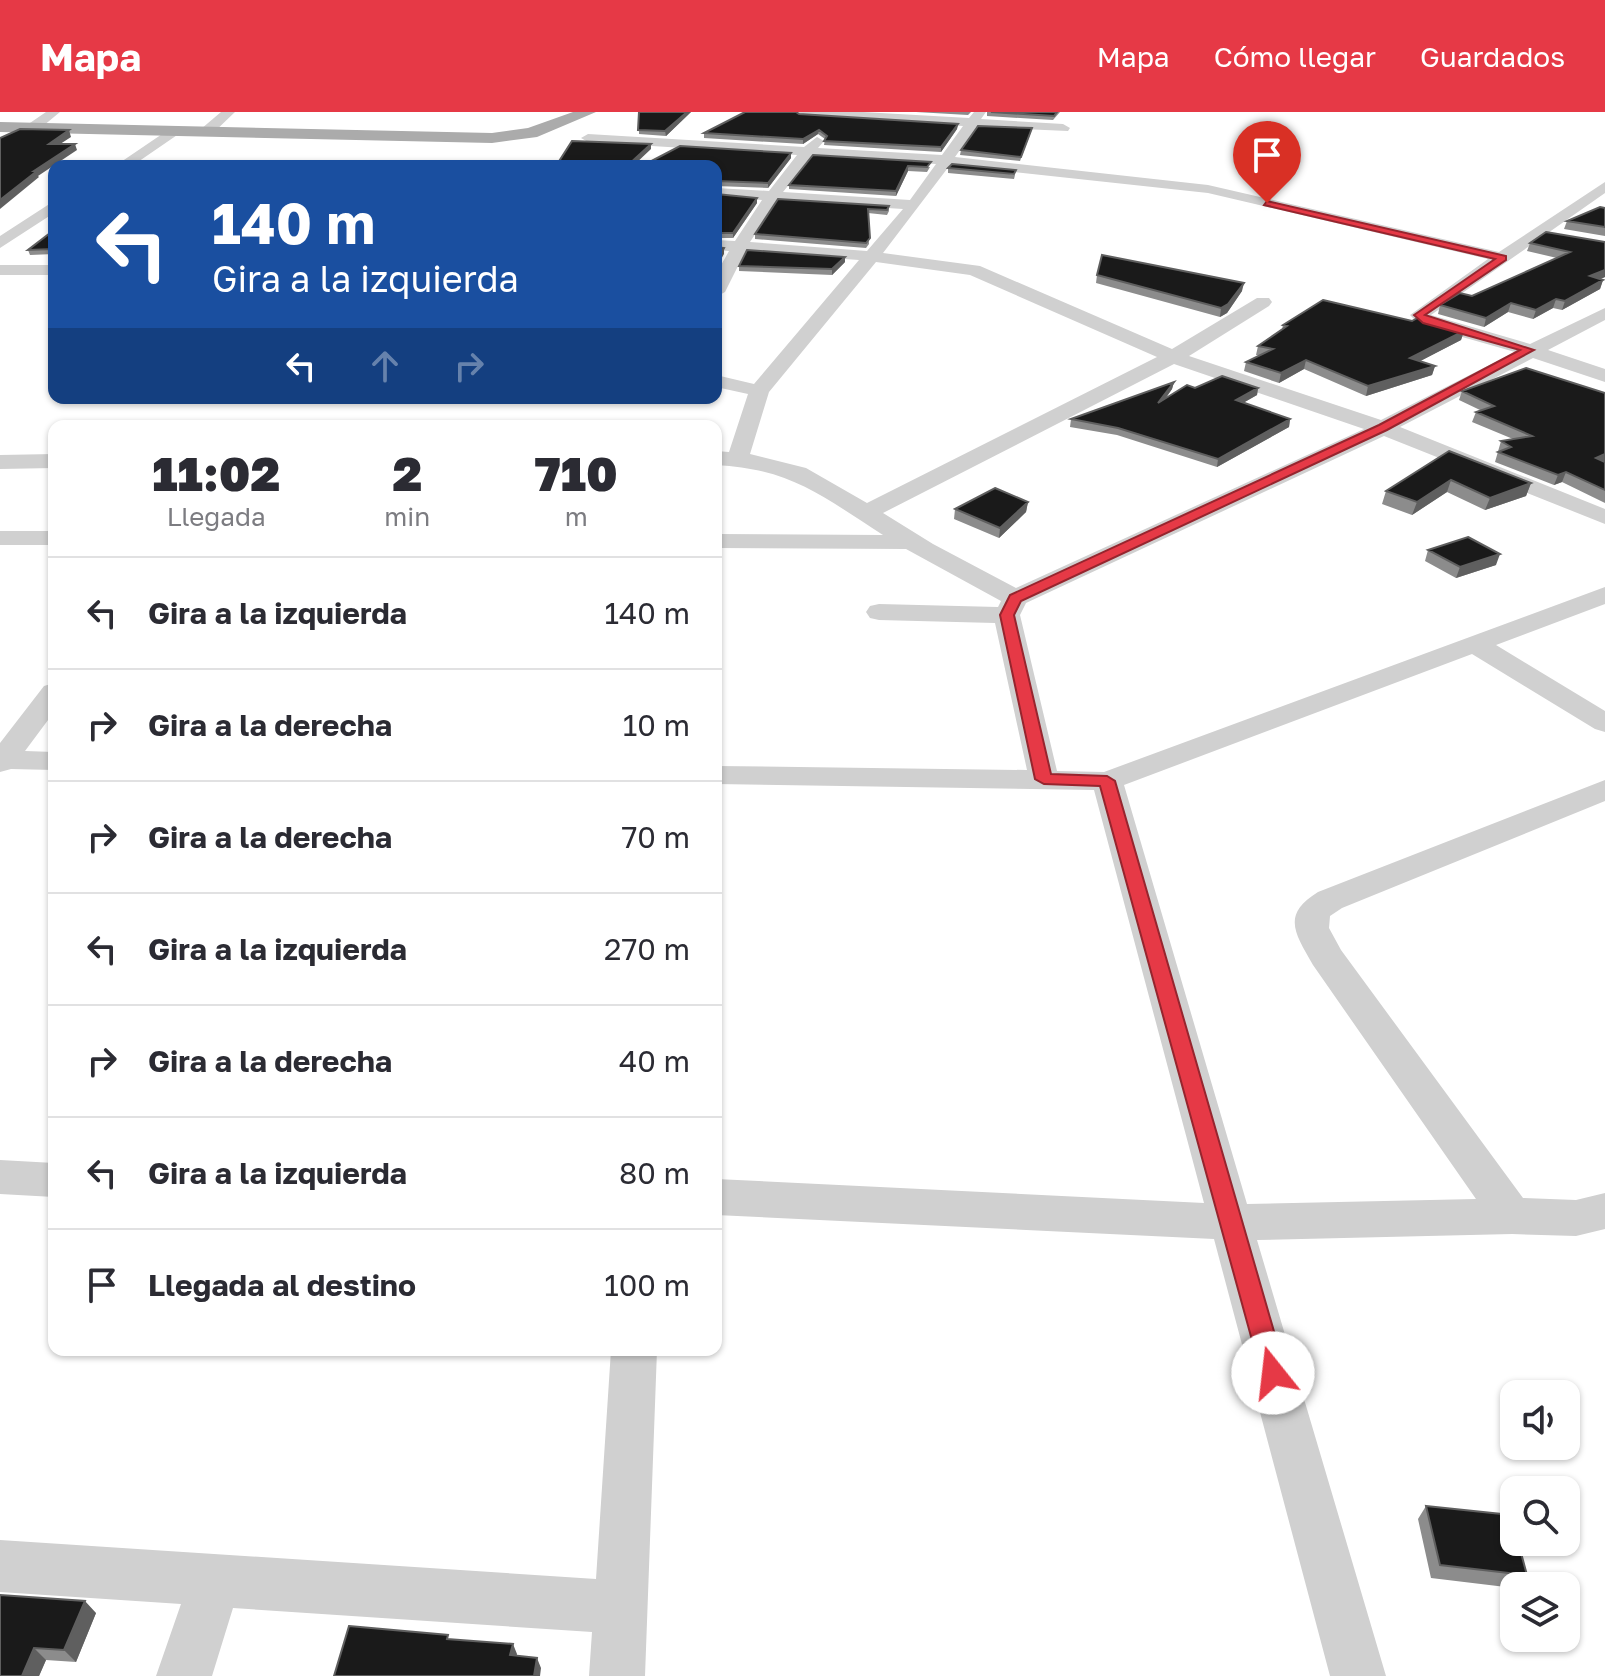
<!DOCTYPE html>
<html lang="es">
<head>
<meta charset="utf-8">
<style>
	:root { --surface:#fff; --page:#f2f2f3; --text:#2b2b33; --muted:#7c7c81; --line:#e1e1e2; --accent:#e63946 }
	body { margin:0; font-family:"Golos Text",sans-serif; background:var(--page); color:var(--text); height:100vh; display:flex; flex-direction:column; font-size:30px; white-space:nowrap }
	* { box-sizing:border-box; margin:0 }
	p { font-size:26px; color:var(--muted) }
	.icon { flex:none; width:44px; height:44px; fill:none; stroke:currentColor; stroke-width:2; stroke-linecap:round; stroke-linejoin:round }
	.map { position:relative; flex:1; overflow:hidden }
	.panel { position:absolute; left:48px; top:308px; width:674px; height:936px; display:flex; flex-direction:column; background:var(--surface); border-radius:16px; box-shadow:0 2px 6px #0004 }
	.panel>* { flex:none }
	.top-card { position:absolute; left:48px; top:48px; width:674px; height:244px; border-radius:16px; box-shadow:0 2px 6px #0004; background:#1a4fa0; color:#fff; overflow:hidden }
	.tools { position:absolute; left:1500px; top:1268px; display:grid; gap:16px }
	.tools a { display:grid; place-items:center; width:80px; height:80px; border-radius:16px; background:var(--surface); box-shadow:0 2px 6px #0004; font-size:40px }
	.pin { position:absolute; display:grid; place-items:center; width:68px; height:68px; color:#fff; margin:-82px -34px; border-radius:50% 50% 50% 0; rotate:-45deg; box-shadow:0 0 8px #0007 }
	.pin .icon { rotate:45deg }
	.me { position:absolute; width:88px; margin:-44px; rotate:344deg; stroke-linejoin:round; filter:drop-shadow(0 0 6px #0008) }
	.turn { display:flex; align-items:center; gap:28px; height:168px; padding:0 32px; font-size:36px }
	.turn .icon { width:104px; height:104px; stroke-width:2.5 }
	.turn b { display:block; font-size:56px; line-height:68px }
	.lanes { display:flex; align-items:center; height:76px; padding:0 32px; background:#0003; justify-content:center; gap:40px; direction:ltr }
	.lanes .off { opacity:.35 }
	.eta { display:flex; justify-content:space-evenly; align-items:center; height:136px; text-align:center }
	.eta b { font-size:48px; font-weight:800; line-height:56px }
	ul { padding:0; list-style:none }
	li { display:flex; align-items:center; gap:24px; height:112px; padding:0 32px; border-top:2px solid var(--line) }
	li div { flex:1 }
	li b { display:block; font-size:30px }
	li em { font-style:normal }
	header { display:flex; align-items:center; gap:48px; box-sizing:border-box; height:112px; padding:0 40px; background:var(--accent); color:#fff }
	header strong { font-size:38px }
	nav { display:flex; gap:44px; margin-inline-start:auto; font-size:28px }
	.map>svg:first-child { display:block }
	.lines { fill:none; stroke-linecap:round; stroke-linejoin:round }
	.minor { fill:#d0d0d0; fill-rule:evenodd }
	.major { fill:#ababab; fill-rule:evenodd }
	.wall { fill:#8c8c8c }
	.shaded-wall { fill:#5f5f5f }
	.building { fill:#1a1a1a; stroke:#5f5f5f; stroke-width:2 }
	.route { fill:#e63946; stroke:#96252e; stroke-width:2 }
</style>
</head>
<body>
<header>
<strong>Mapa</strong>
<nav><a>Mapa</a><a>Cómo llegar</a><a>Guardados</a></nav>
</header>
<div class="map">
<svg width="1605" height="1564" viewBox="0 0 1605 1564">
	<rect width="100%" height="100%" fill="#fff"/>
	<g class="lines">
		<!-- minor -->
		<path class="minor" d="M46 0H60L37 19H27V13Z
			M221 0H235L211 23H201V17Z
			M793 0H863L969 6 974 0H986L981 7 1063 12 1070 16 1068 19 976 15 955 45 1208 73 1499 140 1605 70V81L1431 203 1530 232 1605 196V208L1548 238 1605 257V270L1533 246 1400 315 1605 397V412L1384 324 1026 491 1020 503 1057 659 1104 660 1605 475V492L1496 533 1605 599V620L1595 617 1472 542 1124 673 1247 1092 1476 1087 1313 853C1295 821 1281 803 1318 780L1605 668V689L1342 796 1330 804 1329 816 1341 838 1523 1086 1576 1088 1605 1081V1117L1576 1124 1512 1122 1257 1128 1386 1564H1330L1214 1127 716 1103V1067L1204 1091 1094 678 716 672V654L1027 658 995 511 879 508 870 506 866 500 870 494 879 492 998 495 1001 489 906 437 716 436V422L883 423C822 384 791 357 716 353V339L729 340 748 282 716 275V263L754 272 859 148 745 140 725 180 716 185V162L729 139 716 138V128L735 129 762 88 716 84V76L769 79 797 43 588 30 581 26 588 22 804 35 817 25 824 29 818 36 942 43 963 14 799 4ZM812 44 936 52 910 88 783 80ZM950 53 1208 81 1488 147 1410 203 1420 213 1515 240 1381 308 1189 244 1269 194 1272 190 1269 186H1257L1172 237 980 154 883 141ZM777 89 903 97 867 139 750 130ZM876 150 970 163 1157 245 867 391 806 356 750 342 769 280ZM1174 252 1364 317 1016 476 933 432 883 401Z
			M171 16 183 19 132 54H115Z
			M54 89V101L0 136V124Z
			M0 153H54V163H0Z
			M54 342V356L0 357V343Z
			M0 419H54V433H0Z
			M54 571V600L25 639 54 640V658L11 657 0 660V631L44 574Z
			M0 1048 54 1051V1085L0 1082Z
			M611 1238H657L645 1564H589L592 1520 233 1496 212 1564H156L181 1492 0 1480V1428L596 1467Z"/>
		<!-- major -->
		<path class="major" d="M573 0H596L537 25 492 31 0 20V10L492 21 528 16Z"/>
	</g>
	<!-- wall -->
	<path class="wall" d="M639 0H691L666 24 639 22Z
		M916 0H971L968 3Z
		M987 0H1060L1053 8 987 4Z
		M799 2 958 12 957 17 941 40 824 33 825 27 818 22 803 32 704 26V21Z
		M1032 16 1031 20 1020 49 960 43 961 38Z
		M813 43 930 55 927 60 908 59 896 84 789 77V73Z
		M791 46 768 76 716 74V54Z
		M952 52 1015 63 1014 67 948 61V56Z
		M716 82 757 86V91L733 126H716Z
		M778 87 889 94V99L887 103 868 101 869 132 866 136 755 127V122Z
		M1605 96V124L1564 117 1567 109Z
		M54 118V142L30 143 28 138Z
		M1605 130V165L1600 167 1603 168 1600 177 1562 198 1553 196 1533 207 1508 200 1484 215 1438 202 1440 193 1472 184 1557 146 1527 139 1530 131Z
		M845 150 832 163 739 159V154Z
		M1097 163 1242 179 1227 201 1220 205 1096 171Z
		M1412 209 1464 219 1461 228 1420 249 1435 254 1432 263 1366 284 1304 257 1279 271 1244 259 1246 250 1260 244 1256 243 1258 234 1282 217 1283 213Z
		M1174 270 1172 277 1166 286 1195 276H1258L1257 283 1243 291 1290 307 1289 315 1217 355 1117 323 1070 315 1071 307Z
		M1462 279 1605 281V391L1562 370 1554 373 1495 350 1501 329 1513 327 1472 310 1476 300 1480 298 1459 288Z
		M1449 339 1531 371 1526 384 1485 398 1447 380 1412 403 1382 392 1386 379Z
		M1028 390 1026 400 999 426 954 407 955 397Z
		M1428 438 1496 453 1456 466 1425 449Z
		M1426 1394 1527 1463 1518 1474H1514V1476L1431 1466 1418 1407Z
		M0 1483 96 1501 76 1550 46 1548 39 1564Z"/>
	<!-- shaded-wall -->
	<path class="shaded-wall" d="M687 0H691L666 24 665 19Z
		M958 12 957 17 941 40V35Z
		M69 18 71 25 51 38 49 32Z
		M819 18 818 22 803 32V27Z
		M75 32 77 38 38 64 39 65 0 97V88L34 59Z
		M651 32V37L633 54H627Z
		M791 41V46L768 76V71Z
		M908 54V59L896 84V79Z
		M757 86V91L733 126V121Z
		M724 136V142L716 156V150Z
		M845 145V150L832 163V157Z
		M1605 158V165L1587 173 1590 164Z
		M1603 168 1600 177 1562 198 1565 189Z
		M1244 171 1242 179 1227 201 1220 205 1221 196Z
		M1556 187 1553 196 1533 207 1536 198Z
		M1511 191 1508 200 1484 215 1486 206Z
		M1464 219 1461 228 1407 256 1410 246Z
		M1306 248 1304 257 1279 271 1281 261Z
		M1435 254 1432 263 1366 284 1368 274Z
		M1174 270 1172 277 1157 298 1158 291Z
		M1258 276 1257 283 1234 296 1236 288Z
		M1290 307 1289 315 1217 355 1218 347Z
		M1605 342V350L1596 346Z
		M1566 360 1562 370 1554 373 1558 363Z
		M1451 368 1447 380 1412 403 1417 390Z
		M1531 371 1526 384 1485 398 1490 386Z
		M1028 390 1026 400 999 426 1000 416Z
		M1500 442 1496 453 1456 466 1460 455Z
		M85 1489 96 1501 76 1550 64 1538Z
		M513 1532 517 1542 514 1554 510 1543Z
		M34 1536 46 1548 39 1564H22Z
		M537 1546 541 1556 540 1564H534Z"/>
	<!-- building -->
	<path class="building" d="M639 0H687L665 19 638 18Z
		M745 0H796L799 2 958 12 941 35 824 29 827 24 819 18 803 27 704 21Z
		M991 0H1057L1054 4Z
		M978 14 1032 16 1021 45 961 38Z
		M20 17 69 18 49 32H75L34 59H37L0 88V26Z
		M572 29 651 32 627 54H556Z
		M680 34 791 41 768 71 716 69V54H642Z
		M813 43 931 50 927 55 908 54 896 79 789 73Z
		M442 52 440 54H368L371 53Z
		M952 52 1016 58 1014 62 948 56Z
		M716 82 757 86 733 121H716Z
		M778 87 889 94 887 98 868 97 870 126 866 131 755 122Z
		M1600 95 1605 96V115L1567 109Z
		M54 118V137L28 138Z
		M1546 120 1605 130V158L1590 164 1603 168 1565 189 1556 187 1536 198 1511 191 1486 206 1440 193 1460 181 1472 184 1570 140 1530 131Z
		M716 135 724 136 716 150Z
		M747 138 845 145 832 157 739 154Z
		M1102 143 1244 171 1228 192 1221 196 1097 163Z
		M1323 188 1412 209 1419 205 1464 219 1410 246 1435 254 1368 274 1306 248 1281 261 1246 250 1273 237 1258 234 1287 214 1283 213Z
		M1526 256 1605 281V342L1596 346 1605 350V378L1566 360 1558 363 1498 340 1511 335 1501 329 1532 324 1476 300 1494 294 1462 279Z
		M1222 264 1258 276 1236 288 1290 307 1218 347 1118 316 1071 307 1174 270 1158 291 1187 273 1195 276Z
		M1449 339 1531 371 1490 386 1451 368 1417 390 1386 379Z
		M995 376 1028 390 1000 416 955 397Z
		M1468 425 1500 442 1460 455 1428 438Z
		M1426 1394 1511 1403 1514 1413V1430H1518L1527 1463 1440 1453Z
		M0 1483 85 1489 64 1538 34 1536 22 1564H0Z
		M349 1514 448 1523 447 1527 513 1532 510 1543 537 1546 534 1564H334Z"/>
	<!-- route -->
	<path class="route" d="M1267 89 1506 144V148L1425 203 1534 238 1387 318 1021 489 1014 503 1051 662 1107 664 1115 669 1286 1261 1282 1269 1273 1273 1265 1269 1261 1261 1100 674 1044 672 1035 667 1000 503 1010 483 1379 313 1520 238 1423 211 1414 203 1495 147 1264 93Z"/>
</svg>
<div class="tools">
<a><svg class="icon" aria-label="sound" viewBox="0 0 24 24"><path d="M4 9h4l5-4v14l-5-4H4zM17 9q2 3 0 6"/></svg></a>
<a><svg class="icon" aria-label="search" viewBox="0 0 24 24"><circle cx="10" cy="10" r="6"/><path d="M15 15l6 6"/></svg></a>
<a><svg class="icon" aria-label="layers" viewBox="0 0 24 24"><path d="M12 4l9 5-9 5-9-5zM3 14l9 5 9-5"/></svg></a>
</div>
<div class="pin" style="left:1267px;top:91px;background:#d93025"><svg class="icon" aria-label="arrive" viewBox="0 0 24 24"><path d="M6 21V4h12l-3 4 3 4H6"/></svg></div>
<svg class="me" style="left:1273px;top:1261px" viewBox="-20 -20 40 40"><circle r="19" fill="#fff"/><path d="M0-13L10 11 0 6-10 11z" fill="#e63946"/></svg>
<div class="top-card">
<div class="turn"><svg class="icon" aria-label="left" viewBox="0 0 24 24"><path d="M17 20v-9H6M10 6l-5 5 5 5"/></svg><div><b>140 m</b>Gira a la izquierda</div></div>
<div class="lanes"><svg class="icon" aria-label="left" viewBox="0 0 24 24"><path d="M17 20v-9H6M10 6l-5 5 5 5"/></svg><svg class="icon off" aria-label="ahead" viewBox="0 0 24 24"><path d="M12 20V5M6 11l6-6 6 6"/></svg><svg class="icon off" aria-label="right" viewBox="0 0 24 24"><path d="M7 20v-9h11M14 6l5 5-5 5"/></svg></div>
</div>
<section class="panel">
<div class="eta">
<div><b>11:02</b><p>Llegada</p></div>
<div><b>2</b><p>min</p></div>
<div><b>710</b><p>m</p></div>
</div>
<ul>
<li><svg class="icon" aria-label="left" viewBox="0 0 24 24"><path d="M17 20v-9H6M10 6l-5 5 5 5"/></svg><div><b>Gira a la izquierda</b></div><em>140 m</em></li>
<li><svg class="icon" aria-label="right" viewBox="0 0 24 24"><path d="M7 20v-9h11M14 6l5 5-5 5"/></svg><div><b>Gira a la derecha</b></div><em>10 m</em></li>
<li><svg class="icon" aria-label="right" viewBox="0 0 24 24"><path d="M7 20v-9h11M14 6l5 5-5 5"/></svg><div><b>Gira a la derecha</b></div><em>70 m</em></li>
<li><svg class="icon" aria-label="left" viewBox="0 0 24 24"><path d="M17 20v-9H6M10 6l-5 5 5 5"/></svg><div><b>Gira a la izquierda</b></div><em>270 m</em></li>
<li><svg class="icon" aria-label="right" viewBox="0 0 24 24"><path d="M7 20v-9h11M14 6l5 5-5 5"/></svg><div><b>Gira a la derecha</b></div><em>40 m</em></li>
<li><svg class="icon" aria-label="left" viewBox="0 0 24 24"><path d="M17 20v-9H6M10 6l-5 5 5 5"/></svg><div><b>Gira a la izquierda</b></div><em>80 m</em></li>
<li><svg class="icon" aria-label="arrive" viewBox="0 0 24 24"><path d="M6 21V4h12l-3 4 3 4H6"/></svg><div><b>Llegada al destino</b></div><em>100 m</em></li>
</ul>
</section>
</div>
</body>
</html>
